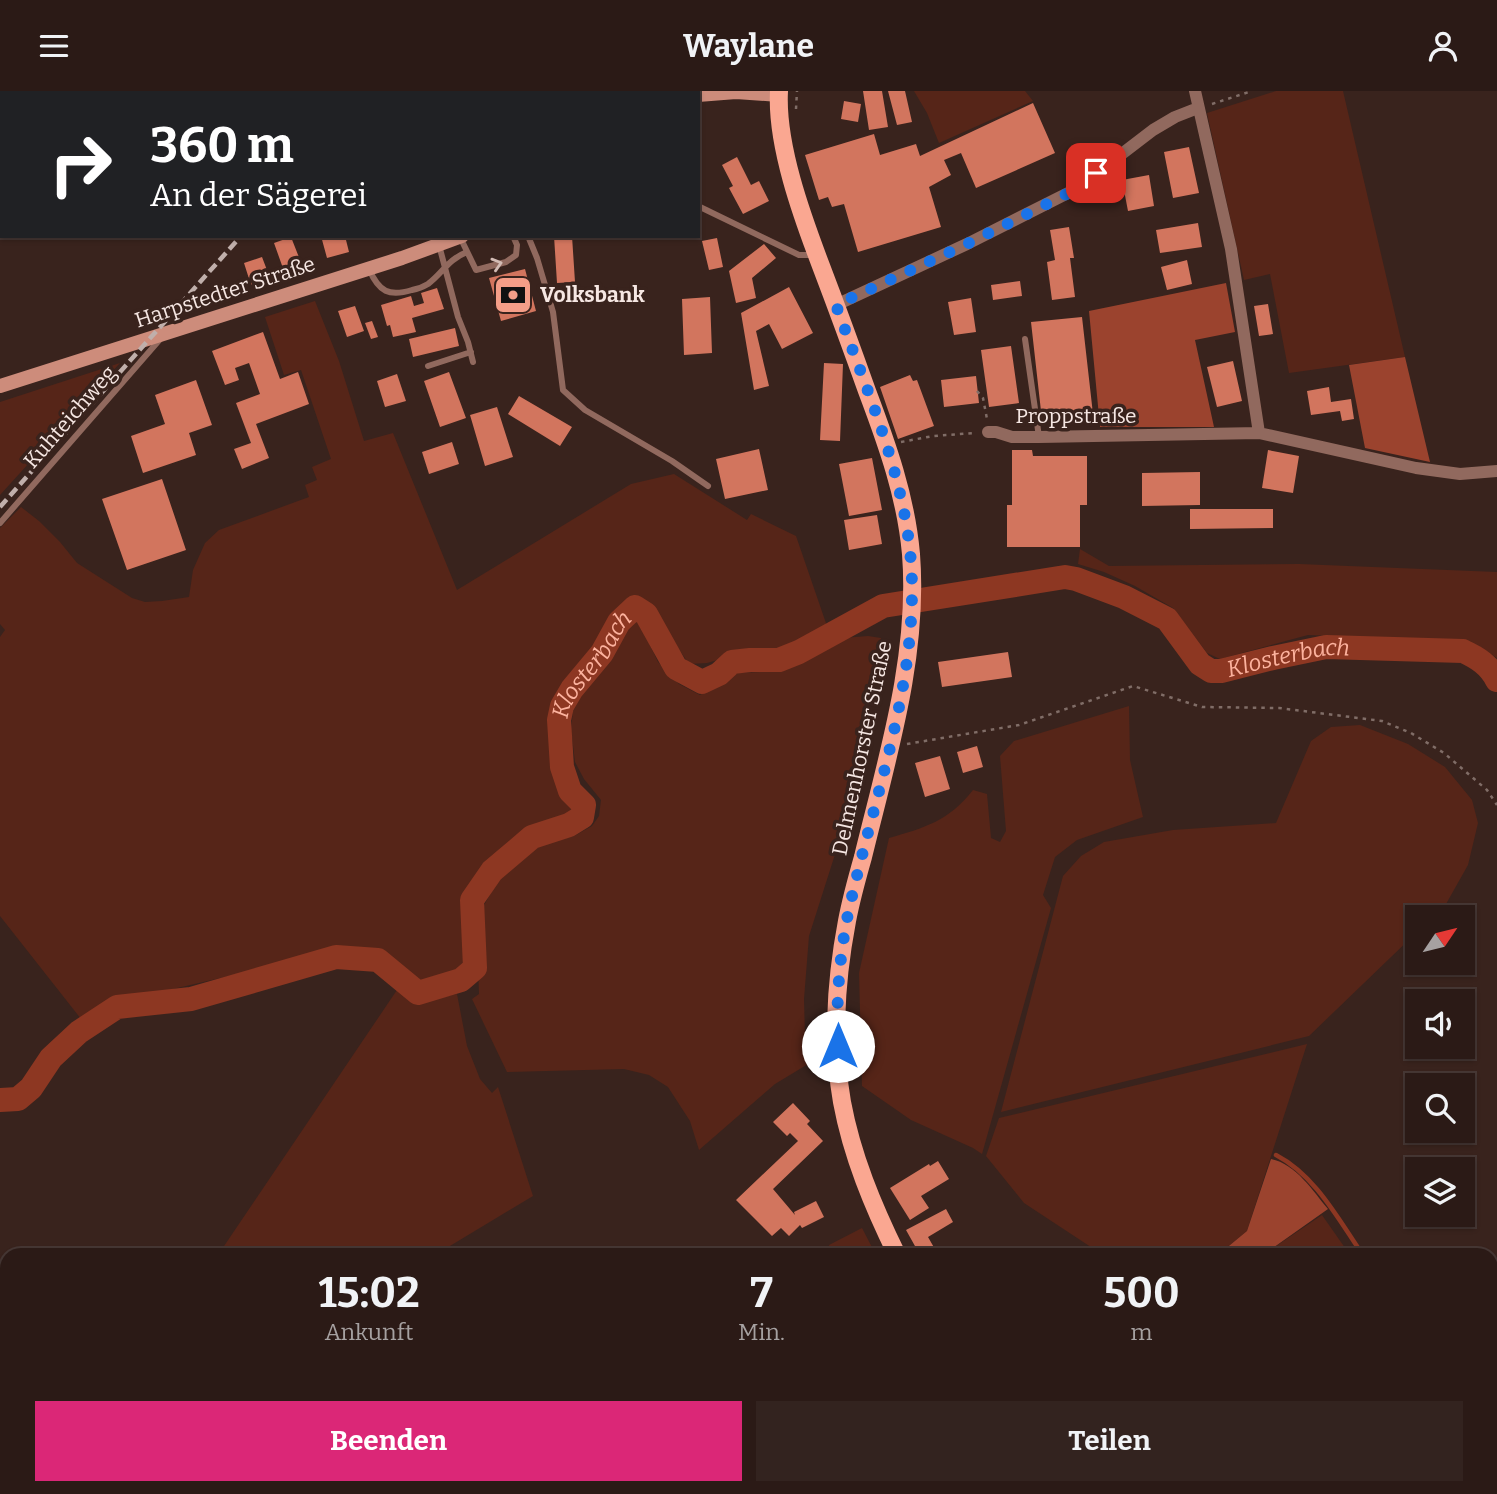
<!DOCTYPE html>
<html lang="de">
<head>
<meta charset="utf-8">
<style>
	:root { --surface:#2b1a16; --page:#33231f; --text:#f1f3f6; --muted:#a6a1a1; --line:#473835; --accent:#db2777 }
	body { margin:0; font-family:Bitter,serif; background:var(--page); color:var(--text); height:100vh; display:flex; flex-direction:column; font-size:26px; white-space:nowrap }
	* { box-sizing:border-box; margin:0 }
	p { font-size:23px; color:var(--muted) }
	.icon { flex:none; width:38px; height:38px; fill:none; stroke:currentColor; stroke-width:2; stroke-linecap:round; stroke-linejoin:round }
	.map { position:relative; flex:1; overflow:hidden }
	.side { position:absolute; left:0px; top:1157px; width:1498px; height:247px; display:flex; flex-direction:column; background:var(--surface); border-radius:21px 21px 0 0; box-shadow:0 2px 5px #0004,0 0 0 2px var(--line) }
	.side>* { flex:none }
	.guide { position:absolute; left:0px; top:0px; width:700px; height:147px; box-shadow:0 2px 5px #0004,0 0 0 2px var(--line); background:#202124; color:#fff; overflow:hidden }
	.needle { width:46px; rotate:55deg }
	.controls { position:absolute; left:1405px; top:814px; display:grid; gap:14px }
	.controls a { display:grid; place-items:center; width:70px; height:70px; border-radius:0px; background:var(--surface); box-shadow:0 2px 5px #0004,0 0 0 2px var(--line); font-size:35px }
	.pin { position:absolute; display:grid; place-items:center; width:60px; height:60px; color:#fff; margin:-30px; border-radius:14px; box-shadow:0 4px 10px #0006 }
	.me { position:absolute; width:77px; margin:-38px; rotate:0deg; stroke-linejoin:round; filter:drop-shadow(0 0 5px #0008) }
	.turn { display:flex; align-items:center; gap:24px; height:147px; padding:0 35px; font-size:32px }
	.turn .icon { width:91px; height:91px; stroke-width:2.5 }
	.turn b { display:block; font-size:49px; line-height:60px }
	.eta { display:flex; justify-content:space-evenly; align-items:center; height:119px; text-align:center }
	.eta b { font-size:42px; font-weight:700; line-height:49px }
	.action { display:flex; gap:14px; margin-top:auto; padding:14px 35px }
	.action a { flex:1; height:80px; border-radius:0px; background:var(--accent); color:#fff; font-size:28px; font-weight:700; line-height:80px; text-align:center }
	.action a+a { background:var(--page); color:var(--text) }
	header { display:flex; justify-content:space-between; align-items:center; height:91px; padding:0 35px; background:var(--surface); font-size:32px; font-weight:700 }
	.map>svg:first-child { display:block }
	.green { fill:#562518 }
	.forest { fill:#9b432e }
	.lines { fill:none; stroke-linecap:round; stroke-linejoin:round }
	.stream { stroke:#8d3722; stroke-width:4.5 }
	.river { stroke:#8d3722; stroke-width:24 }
	.building { fill:#d2755e }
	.path { stroke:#806d67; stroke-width:2.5; stroke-dasharray:3.5 5; stroke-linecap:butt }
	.lane { stroke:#91695e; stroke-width:6 }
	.street { stroke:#91695e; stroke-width:12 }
	.secondary { stroke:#cd8c7b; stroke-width:14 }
	.primary { stroke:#faa791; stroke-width:18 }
	.rail { stroke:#c0afab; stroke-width:4.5; stroke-dasharray:10 5; stroke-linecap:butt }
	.oneway { stroke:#d3bbb4 }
	.route { stroke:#1a73e8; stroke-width:12; stroke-dasharray:0 21.6 }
	.labels { text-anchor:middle; stroke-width:7; stroke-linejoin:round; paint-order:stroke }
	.street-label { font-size:21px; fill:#f6e7e3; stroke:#39231d }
	.poi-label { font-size:21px; font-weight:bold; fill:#f6e7e3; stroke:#39231d; text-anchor:start }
	.water-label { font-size:23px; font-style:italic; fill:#fcb29e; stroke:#39231d }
</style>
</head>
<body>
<header><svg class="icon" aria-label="menu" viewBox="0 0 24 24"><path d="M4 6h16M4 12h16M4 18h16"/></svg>Waylane<svg class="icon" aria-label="person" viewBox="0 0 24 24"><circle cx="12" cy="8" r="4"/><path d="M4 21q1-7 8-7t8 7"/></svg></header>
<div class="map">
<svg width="1497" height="1403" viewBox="0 0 1497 1403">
	<rect width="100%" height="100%" fill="#39231d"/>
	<!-- green -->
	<path class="green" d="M914 0H1025L1033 10 939 52 927 22Z
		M1276 0H1343L1405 266 1289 282 1270 183 1244 189 1207 22Z
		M315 210 339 270 364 350 393 342 457 499 631 393 674 383 747 429 751 423 796 445 828 538 809 549 785 558 745 561 707 572 689 573 671 547 657 523 642 509 627 514 591 568 560 603 554 659 556 687 567 703 575 709 572 720 534 738 495 774 470 804 472 868 462 883 421 897 379 864 337 860 117 911 85 933 0 825V546L5 539 0 533V437L21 416 39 430 60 451 77 472 132 507 145 511 162 510 189 506 193 479 205 452 219 439 309 406 305 394 317 389 312 376 331 368 301 279 284 284 265 226Z
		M120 272 0 404V311Z
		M1080 458 1109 475 1299 473 1497 481V567L1470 550 1308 544 1220 568 1207 562 1173 517 1135 495 1104 481 1078 473Z
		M631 529 639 531 658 571 679 593 700 604 737 582 782 580 820 562 843 547 868 545 881 547 865 645 845 732 809 845 804 908 805 946 818 950V967L775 993 699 1059 690 1030 668 996 649 984 624 978 507 981 472 908 479 903 477 848 480 821 499 788 527 760 545 752 574 745 592 735 599 725 601 709 584 688 575 671 571 638 573 620 585 598 604 575Z
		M1129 615 1130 669 1143 726 1077 749 1055 766 1043 804 1051 817 982 1063 973 1057 911 1029 862 995 859 882 889 747C924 737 949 730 973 699L987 703 991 747 1000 751 1006 740 1000 665 1014 650Z
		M1360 634 1408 653 1445 676 1472 709 1478 732 1468 774 1446 813 1433 826H1418L1417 841 1309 945 1001 1021 1063 785 1081 765 1104 751 1173 739 1276 732 1311 650 1331 636Z
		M397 899 411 909 425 910 457 903 467 955 480 988 492 1002 498 996 533 1105 435 1164H218Z
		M1307 953 1247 1140 1218 1164H1103L1024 1112 986 1065 999 1027Z
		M1322 1124 1350 1164H1263Z
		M862 1137 876 1164H832L829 1154Z
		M1497 1287V1403H1405L1410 1397 1491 1396V1295Z
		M446 1396 514 1397 516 1403H435Z
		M293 1397H325L327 1403H295Z
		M1273 1397H1360L1355 1403H1280Z"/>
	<!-- forest -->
	<path class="forest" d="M1226 192 1235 241 1195 249 1214 336H1100L1089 220Z
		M1405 266 1430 371 1365 357 1349 274Z
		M1271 1068C1296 1073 1313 1100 1328 1118L1263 1164H1218L1247 1140Z
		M514 1397H844L834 1403H516Z
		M1048 1397H1109L1099 1403H1052Z
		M1215 1397H1270L1275 1403H1220Z"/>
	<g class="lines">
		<!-- stream -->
		<path class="stream" d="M1276 1064C1316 1085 1338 1128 1363 1164
			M1491 1241 1497 1234
			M1351 1403 1356 1396"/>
		<!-- river -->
		<path class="river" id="s1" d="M0 1009 18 1008 31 997 51 967 79 941 117 916 191 908 336 866 378 869 418 902 461 889 475 877 472 809 492 780 532 746 569 734 582 726 584 714 570 700 562 676 559 629 562 615 572 598 602 562 619 531 635 516 646 523 676 577 702 591 719 583 732 571 750 569H779L799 561 883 515 1065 486 1076 488 1124 506 1167 528 1200 573 1211 580H1221L1273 567 1326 556 1463 560C1478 567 1489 574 1497 589"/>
	</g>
	<!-- building -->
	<path class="building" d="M863 0H882L888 36 869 39Z
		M888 0H905L912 31 897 34Z
		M844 10 861 13 858 31 841 28Z
		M1033 12 1055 62 976 97 961 62 944 69 951 84 929 96 941 136 858 161 844 113 832 116 828 106 819 109 805 64 874 43 880 64 916 53 920 65Z
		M1189 56 1199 102 1173 107 1164 61Z
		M737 66 751 94 759 90 769 110 743 123 729 97 733 95 722 74Z
		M1149 84 1154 115 1128 120 1122 89Z
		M1198 132 1202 156 1160 162 1156 139Z
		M1069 136 1074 167H1070L1075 206 1052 209 1047 171 1055 169 1050 139Z
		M321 145H345L349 161 327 167Z
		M554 145H572L575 191 557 192Z
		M291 146 302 174 284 180 274 152Z
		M717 147 723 176 709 179 702 150Z
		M764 153 776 167 752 187 756 207 736 212 729 180Z
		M262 166 270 187 251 194 244 172Z
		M1187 169 1192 193 1167 199 1161 176Z
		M525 178 536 220 501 230 489 187Z
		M1020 190 1022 205 993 209 991 194Z
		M235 192 238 204 225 208 221 197Z
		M789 196 813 242 782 258 769 233 756 240 769 295 754 299 741 222Z
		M437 197 444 218 412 227 416 241 393 246 390 234 387 235 381 214 411 205 414 215 424 212 421 202Z
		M710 206 712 262 684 264 682 208Z
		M971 207 976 241 954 244 948 211Z
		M1268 213 1273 243 1259 245 1254 215Z
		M355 215 364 240 347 246 338 220Z
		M1082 226 1093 323 1042 329 1031 231Z
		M372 230 378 246 371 248 365 232Z
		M455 237 459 255 413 266 409 248Z
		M263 241 280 288 298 281 309 313 256 333 269 367 242 378 234 358 251 352 236 312 260 303 249 272 235 277 239 289 225 294 212 260Z
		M1011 255 1019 312 989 316 981 259Z
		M1233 270 1242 310 1217 316 1207 276Z
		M824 272 843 273 840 350 820 349Z
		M449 281 466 327 440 336 424 290Z
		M397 283 406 310 385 316 377 290Z
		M910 284 913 290 917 289 934 335 898 348 880 296Z
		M976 285 979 312 944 316 941 289Z
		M196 289 212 334 189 342 196 364 143 382 131 345 165 333 155 304Z
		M1329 296 1331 311 1351 308 1354 328 1342 330 1340 320 1311 324 1307 300Z
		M519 305 572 336 560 355 508 323Z
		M497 316 513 366 485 375 470 324Z
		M452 351 459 373 429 383 422 361Z
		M759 358 768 399 725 408 716 368Z
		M1012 359H1032L1033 365H1087V414H1080V456H1007V414H1012Z
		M1268 359 1299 365 1293 402 1262 397Z
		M872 367 882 419 849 425 839 373Z
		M1200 381V414L1142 415V382Z
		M162 388 186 459 127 479 102 408Z
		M1190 418H1273V437L1190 438Z
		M877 424 882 453 849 459 844 429Z
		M1008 561 1012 586 942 596 938 571Z
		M977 655 983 676 963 682 957 661Z
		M940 665 950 698 925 706 915 672Z
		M793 1012 810 1030 807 1033 823 1050 773 1098 795 1124 794 1121 816 1110 824 1126 802 1137 800 1134 789 1145 781 1137 772 1145 736 1109 798 1050 790 1042 787 1045 773 1031Z
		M938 1070 949 1088 921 1105 929 1117 910 1129 890 1097 929 1073 930 1075Z
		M946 1118 953 1131 928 1146 936 1160 930 1164H920L906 1139Z"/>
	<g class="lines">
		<!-- path -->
		<path class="path" d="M672 2 677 0
			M1212 13 1252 0
			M796 18 797 0
			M977 300 983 307 987 328
			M901 351 933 345 975 342
			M907 653 1019 634 1133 595 1202 616 1279 617 1382 630 1411 642 1444 662 1487 699 1497 714"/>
		<!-- lane -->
		<path class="lane" d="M317 2 318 0
			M698 115 799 164H815
			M528 145 537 167 553 221 563 299 585 319 672 370 708 395
			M460 146 476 179 506 171 516 164 517 154 513 145
			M439 154 458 226 468 251 473 271
			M369 178C379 201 389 206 412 199 418 198 423 196 428 193 443 182 447 169 467 161
			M1025 248 1039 346
			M428 275 471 261
			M0 432 162 246"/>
		<!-- street -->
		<path class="street" d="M1195 0 1231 158 1259 342
			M623 2V0
			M836 214 967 153 1076 98 1153 39 1175 26 1198 17
			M988 341H996L1012 346H1039L1259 342 1416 377 1460 383 1497 380"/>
		<!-- secondary -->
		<path class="secondary" d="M698 4 736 1 779 4
			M0 295 402 167 462 145
			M1491 1270 1497 1263
			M1375 1403 1380 1396"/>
		<!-- primary -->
		<path class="primary" d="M779 0C776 54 802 125 821 175 837 217 852 258 867 300 887 353 906 406 911 463 919 565 887 667 863 766 857 787 851 809 847 830 836 888 832 953 842 1011 852 1065 873 1115 897 1164
			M1025 1396 1029 1403"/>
		<!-- rail -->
		<path class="rail" d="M368 2 370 0
			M0 416 241 145"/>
	</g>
	<!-- one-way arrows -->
	<defs><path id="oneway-chevron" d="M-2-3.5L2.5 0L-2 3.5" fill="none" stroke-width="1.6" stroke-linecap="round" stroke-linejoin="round" transform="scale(1.75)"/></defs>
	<use class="oneway" href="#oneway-chevron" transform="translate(497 173) rotate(-17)"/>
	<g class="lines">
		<!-- route -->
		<path class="route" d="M838 955C836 913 839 870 847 828 870 718 913 609 912 495 911 397 869 306 836 214L967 153 1061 106 1076 98 1096 82"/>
	</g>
	<!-- icons -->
	<defs>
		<symbol id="bank-square" viewBox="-11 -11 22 22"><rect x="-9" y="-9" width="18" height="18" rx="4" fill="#f49e88" stroke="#39231d"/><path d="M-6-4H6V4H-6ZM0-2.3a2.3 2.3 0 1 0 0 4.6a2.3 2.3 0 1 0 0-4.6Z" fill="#111"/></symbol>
	</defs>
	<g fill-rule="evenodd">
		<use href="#bank-square" x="491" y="182" width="44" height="44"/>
	</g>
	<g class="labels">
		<!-- street labels -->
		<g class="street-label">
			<text transform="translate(225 201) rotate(-18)" y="7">Harpstedter Straße</text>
			<text x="1076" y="332">Proppstraße</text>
			<text transform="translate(70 326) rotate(-49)" y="7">Kuhteichweg</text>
			<text transform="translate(862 657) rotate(-78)" y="7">Delmenhorster Straße</text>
		</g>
		<!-- poi labels -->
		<g class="poi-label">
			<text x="540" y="211">Volksbank</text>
		</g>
		<!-- water labels -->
		<g class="water-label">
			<text dy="8" stroke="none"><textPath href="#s1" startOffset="1738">Klosterbach</textPath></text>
			<text dy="8" stroke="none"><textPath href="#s1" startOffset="917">Klosterbach</textPath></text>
		</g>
	</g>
</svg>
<div class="controls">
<a><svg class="needle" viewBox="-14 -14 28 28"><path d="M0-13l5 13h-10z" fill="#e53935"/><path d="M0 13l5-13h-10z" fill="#a6a1a1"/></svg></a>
<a><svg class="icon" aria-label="sound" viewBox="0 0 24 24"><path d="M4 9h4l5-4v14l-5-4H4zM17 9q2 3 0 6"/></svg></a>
<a><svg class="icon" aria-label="search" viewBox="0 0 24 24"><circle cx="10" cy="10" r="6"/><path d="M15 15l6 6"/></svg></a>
<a><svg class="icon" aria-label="layers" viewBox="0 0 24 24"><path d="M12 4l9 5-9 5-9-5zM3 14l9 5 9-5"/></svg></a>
</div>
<div class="pin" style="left:1096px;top:82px;background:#d93025"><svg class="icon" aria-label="arrive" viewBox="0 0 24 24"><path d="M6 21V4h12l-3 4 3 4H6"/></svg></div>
<svg class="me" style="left:838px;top:955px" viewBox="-20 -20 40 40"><circle r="19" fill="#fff"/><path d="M0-13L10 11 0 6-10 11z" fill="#1a73e8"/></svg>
<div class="guide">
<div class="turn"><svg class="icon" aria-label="right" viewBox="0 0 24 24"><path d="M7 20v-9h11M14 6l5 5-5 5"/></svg><div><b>360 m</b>An der Sägerei</div></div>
</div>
<section class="side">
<div class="eta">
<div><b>15:02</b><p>Ankunft</p></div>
<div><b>7</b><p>Min.</p></div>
<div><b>500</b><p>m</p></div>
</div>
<div class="action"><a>Beenden</a><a>Teilen</a></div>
</section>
</div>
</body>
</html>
